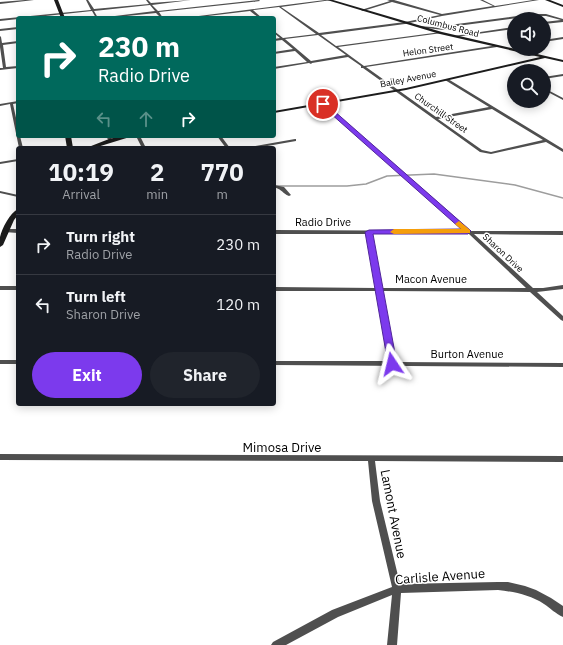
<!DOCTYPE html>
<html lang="en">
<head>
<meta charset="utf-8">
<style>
	:root { --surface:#171b24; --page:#20242c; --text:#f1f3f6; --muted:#9ea1a6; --line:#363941; --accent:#7c3aed }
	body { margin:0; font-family:"IBM Plex Sans",sans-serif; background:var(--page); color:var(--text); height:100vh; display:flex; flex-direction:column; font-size:15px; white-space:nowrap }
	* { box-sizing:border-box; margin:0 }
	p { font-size:13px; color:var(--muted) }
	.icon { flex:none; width:22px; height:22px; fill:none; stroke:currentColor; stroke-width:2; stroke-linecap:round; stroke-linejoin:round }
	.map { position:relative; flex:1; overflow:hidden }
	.details { position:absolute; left:16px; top:146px; width:260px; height:260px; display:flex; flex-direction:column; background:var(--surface); border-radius:4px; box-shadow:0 2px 10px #0003 }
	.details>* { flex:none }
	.hud { position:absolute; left:16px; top:16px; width:260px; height:122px; border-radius:4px; box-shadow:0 2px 10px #0003; background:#00695c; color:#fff; overflow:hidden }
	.buttons { position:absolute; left:507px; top:12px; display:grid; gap:8px }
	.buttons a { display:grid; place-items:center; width:44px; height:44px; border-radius:50%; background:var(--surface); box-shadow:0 2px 10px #0003; font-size:20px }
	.pin { position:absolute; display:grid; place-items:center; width:34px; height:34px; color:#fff; margin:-17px; border:2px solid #fff; border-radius:50%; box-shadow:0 1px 4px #0007 }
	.me { position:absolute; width:44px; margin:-22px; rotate:350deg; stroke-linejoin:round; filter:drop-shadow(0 0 3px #0008) }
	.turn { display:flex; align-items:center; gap:14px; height:84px; padding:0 16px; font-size:18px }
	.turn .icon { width:52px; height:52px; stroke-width:2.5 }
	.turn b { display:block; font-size:28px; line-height:34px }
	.lanes { display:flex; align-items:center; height:38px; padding:0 16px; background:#0003; justify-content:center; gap:20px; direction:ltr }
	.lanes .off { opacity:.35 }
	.eta { display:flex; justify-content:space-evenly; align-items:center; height:68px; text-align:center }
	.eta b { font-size:24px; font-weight:800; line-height:28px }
	.primary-button { display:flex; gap:8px; margin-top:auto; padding:8px 16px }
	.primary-button a { flex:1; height:46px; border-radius:24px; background:var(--accent); color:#fff; font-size:16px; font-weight:800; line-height:46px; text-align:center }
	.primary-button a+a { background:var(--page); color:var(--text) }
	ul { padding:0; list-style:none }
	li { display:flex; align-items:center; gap:12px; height:60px; padding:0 16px; border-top:1px solid var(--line) }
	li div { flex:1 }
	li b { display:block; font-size:15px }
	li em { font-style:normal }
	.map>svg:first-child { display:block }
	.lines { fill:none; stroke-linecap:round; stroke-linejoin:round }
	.stream { stroke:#9d9d9d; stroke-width:1.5 }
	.street { fill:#4f4f4f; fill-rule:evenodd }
	.secondary { fill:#1c1c1c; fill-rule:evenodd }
	.route { fill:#7c3aed; stroke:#51269a }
	.slow { fill:#f59e0b }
	.labels { text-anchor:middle; stroke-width:3; stroke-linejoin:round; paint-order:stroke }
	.far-street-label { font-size:9px; fill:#000; stroke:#fff }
	.street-label { font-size:11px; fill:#000; stroke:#fff }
	.near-street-label { font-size:13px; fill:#000; stroke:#fff }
</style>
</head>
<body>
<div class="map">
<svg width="563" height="645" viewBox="0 0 563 645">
	<rect width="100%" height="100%" fill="#fff"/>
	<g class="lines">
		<!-- stream -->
		<path class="stream" d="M274 186H347L366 184 387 176 434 174 515 185 563 198"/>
		<!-- street -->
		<path class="street" d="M25 0H34L0 4V2Z
			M86 0H88L94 9 149 4 146 0H148L151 3 191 0 152 5 158 11 259 0 260 1 159 12 163 18H161L156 13 107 18H99L155 11 150 5 94 11 98 18H96L92 11 27 18H18V19L0 21V19L91 10Z
			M325 0H332L281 7 319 33 405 22 440 15 392 2 363 11 361 10 390 1 387 0H394L442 14 493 6 480 0H483L495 6 533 0H539L442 16 405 24 321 35 336 46 441 32 442 33 338 47 364 66 498 45 497 47 366 67 436 117 489 107 445 80 448 79 563 149V152L546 142 491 154 480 152 363 68H361V66L348 57 312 63 311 64 309 63 274 69V67L307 62 295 51 274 54V52L293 49 282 40 274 41V39L280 38 274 33V31L283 38 316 34 279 7 253 10 262 18H259L250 11 191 18H183ZM318 35 346 55 311 61 285 39ZM492 109 543 140 491 152 482 150 438 119Z
			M532 14H546L563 19V22L544 24V22L561 20 546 16H532L457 26 444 30 418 27 419 26 444 28 457 24Z
			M18 27V29L0 31V29Z
			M514 27V29L455 37 454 36Z
			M0 36 1 37 2 43 18 41V43L3 45 6 67 18 66V68L0 70V68H3L0 47Z
			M563 37V39L544 42V40Z
			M563 74V76L544 79V77Z
			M544 88 563 98V100L544 90Z
			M18 101V103L13 104 18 127V136H20L23 148H19L10 104 0 106V104Z
			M322 103H324L471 231H563V235L474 234 533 288H543L563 285V289L537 292 563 316V321L561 320 530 292 382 291 395 362 563 363V367L274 365V361H388L376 291H274V287L376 288 367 234H274V230L465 231 322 105ZM372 234H469L526 288H382Z
			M105 136H109L113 140 110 141Z
			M136 136H140L146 148H142Z
			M217 136H221L230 148H226Z
			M295 139H296V141L256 148H247L249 147Z
			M18 159V161L0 164V162Z
			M274 185 284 187 291 195 289 196C282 193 283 190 274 187Z
			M0 191 18 195V197L0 193Z
			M6 229H18V233L4 232V230Z
			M0 286H18V290H0Z
			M0 360H18V364H0Z
			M0 454 563 456V462L375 461 380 501 400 584 498 582H508L525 586 536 590 551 598 563 606V617C556 614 550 608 544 604 530 595 515 592 498 590L401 593 397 645H387L392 595 338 617 286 645H271L273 642 332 610 392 587 372 501 368 461 0 460Z"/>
		<!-- secondary -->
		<path class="secondary" d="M54 0H58L65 18H61Z
			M327 0H333L442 32 563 60V62L545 58 406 90 274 113V111L406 88 540 57 440 34Z
			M545 0H550L563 5V7Z
			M65 136H71L73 148H67Z
			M122 136H133L94 148H86L109 139Z
			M18 209V215L14 220 3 245 0 247C0 244 0 240 0 237 2 228 10 213 18 209Z"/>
	</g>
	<!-- route -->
	<path class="route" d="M321 103H325L471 231 468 234H373L397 364 392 367 388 364 365 232 369 230 461 229 321 105Z"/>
	<!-- slow -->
	<path class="slow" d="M459 221 470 230V233L394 234 390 232 394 229H461L455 224Z"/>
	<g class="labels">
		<!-- far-street labels -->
		<g class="far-street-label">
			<text transform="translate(448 26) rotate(15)" y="3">Columbus Road</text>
			<text transform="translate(428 50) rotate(-8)" y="3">Helon Street</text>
			<text transform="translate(408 79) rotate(-11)" y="3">Bailey Avenue</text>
			<text transform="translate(441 113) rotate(35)" y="3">Churchill Street</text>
			<text transform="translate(503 253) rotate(43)" y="3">Sharon Drive</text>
		</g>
		<!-- street labels -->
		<g class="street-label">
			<text x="323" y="226">Radio Drive</text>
			<text x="431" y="283">Macon Avenue</text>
			<text x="467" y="358">Burton Avenue</text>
		</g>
		<!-- near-street labels -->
		<g class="near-street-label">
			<text x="282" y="452">Mimosa Drive</text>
			<text transform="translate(394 514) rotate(79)" y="5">Lamont Avenue</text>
			<text transform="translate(440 576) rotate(-4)" y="5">Carlisle Avenue</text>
		</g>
	</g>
</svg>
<div class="buttons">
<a><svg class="icon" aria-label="sound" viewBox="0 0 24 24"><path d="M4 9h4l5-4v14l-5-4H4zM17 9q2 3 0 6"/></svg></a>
<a><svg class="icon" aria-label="search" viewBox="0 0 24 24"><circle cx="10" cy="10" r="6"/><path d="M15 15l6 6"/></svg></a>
</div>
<div class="pin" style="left:323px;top:104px;background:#d93025"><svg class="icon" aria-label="arrive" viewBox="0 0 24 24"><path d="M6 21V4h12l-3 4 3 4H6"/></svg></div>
<svg class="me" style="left:392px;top:364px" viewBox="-20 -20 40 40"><path d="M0-17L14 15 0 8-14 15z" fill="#7c3aed" stroke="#fff" stroke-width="4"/></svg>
<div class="hud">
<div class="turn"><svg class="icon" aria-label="right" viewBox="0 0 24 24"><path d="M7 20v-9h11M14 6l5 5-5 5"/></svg><div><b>230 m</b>Radio Drive</div></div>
<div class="lanes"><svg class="icon off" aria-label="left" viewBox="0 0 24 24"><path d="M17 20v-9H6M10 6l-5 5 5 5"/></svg><svg class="icon off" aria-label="ahead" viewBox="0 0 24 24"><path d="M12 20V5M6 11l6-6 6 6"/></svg><svg class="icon" aria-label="right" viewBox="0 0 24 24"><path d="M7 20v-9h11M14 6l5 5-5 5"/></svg></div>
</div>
<section class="details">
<div class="eta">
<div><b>10:19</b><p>Arrival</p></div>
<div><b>2</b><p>min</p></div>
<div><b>770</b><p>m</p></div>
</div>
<ul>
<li><svg class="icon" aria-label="right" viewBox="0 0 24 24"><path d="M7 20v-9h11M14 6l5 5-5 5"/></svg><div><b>Turn right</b><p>Radio Drive</p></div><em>230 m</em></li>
<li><svg class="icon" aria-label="left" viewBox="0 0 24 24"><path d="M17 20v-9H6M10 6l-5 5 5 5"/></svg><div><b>Turn left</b><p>Sharon Drive</p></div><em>120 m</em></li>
</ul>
<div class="primary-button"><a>Exit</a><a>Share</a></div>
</section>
</div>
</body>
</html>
